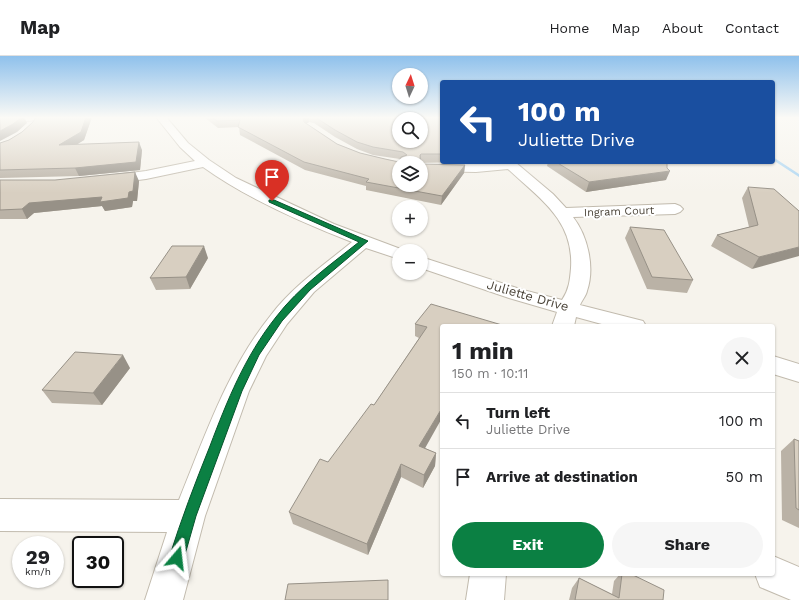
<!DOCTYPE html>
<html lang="en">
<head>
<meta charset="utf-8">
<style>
	:root { --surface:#fff; --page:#f6f6f6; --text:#202124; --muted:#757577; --line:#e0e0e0; --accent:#0b8043 }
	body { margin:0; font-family:"Work Sans",sans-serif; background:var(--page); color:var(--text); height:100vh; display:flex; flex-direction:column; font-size:15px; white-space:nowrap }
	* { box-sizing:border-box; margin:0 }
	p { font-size:13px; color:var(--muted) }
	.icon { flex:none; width:22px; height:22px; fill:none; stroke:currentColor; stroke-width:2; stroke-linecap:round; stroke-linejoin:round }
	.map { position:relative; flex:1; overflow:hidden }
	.side { position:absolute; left:440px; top:268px; width:335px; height:252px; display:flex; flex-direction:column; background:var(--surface); border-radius:4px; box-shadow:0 1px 3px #0004 }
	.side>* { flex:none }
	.guide { position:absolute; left:440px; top:24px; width:335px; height:84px; border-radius:4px; box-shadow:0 1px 3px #0004; background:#1a4fa0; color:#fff; overflow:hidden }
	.needle { width:26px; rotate:4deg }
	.tools { position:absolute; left:392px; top:12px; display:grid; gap:8px }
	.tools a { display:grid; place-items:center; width:36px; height:36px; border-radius:50%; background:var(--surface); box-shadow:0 1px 3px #0004; font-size:20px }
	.speed { position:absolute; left:12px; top:480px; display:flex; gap:8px; font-size:20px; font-weight:700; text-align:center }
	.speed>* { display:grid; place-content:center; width:52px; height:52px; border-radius:50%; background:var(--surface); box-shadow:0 1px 3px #0004; line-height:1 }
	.speed small { font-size:10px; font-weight:400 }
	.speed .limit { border:2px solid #111; border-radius:6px; background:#fff; color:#111 }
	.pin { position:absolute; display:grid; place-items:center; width:34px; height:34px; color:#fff; margin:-41px -17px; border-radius:50% 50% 50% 0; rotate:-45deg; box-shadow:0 0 4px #0007 }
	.pin .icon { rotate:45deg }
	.me { position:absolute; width:44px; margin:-22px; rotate:17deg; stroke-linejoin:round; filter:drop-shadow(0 0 3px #0008) }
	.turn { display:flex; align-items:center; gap:14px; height:84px; padding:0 12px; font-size:18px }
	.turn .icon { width:52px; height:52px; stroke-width:2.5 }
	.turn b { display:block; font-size:28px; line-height:34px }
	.round { display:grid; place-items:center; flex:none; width:42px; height:42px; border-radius:21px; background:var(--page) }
	.headline { display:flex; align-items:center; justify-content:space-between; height:68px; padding:0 12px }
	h1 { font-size:24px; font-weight:700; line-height:30px }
	.cta { display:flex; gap:8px; margin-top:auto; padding:8px 12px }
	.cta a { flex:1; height:46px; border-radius:24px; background:var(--accent); color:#fff; font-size:16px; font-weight:700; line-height:46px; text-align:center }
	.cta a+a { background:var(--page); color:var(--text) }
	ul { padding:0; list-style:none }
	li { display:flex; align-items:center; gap:12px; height:56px; padding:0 12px; border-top:1px solid var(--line) }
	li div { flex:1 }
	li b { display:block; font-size:15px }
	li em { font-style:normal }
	header { display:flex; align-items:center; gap:24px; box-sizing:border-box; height:56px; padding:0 20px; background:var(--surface); border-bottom:1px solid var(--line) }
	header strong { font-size:19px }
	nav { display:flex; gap:22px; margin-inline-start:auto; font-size:14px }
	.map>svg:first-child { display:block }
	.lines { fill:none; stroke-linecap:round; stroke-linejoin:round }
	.stream { fill:#a9d4f2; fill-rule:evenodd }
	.minor-casing { stroke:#c2bbae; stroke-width:2 }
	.minor { fill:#fff; fill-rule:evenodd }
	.wall { fill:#bab2a6; fill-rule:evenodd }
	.shaded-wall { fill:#979187 }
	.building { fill:#d8cfc1; stroke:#979187; fill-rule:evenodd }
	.route { fill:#0b8043; stroke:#07532c }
	.labels { text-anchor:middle; stroke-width:4; stroke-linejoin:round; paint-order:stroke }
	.far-street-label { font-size:11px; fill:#4b4439; stroke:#fff }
	.street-label { font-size:13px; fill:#4b4439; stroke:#fff }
</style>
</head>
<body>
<header>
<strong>Map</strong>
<nav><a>Home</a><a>Map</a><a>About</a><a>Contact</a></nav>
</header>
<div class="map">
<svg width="799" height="544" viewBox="0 0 799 544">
	<rect width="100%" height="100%" fill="#f6f3ec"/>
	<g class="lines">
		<!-- stream -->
		<path class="stream" d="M773 101 799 118V121L773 104Z"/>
		<defs>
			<path id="minor" d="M0 61H43L38 64 0 67Z
				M156 61H166L188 87 209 104 236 122 334 168 406 195H399V203L366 192 314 236 287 268 266 300 249 335 205 460 183 544H145L167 476 0 475V443L179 444C205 380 227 314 271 259 293 230 324 209 352 186 303 167 246 142 203 111L146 123 107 128 102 127 100 124 102 121 107 120 146 115 195 105 180 91Z
				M501 106H515L553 138 566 152 675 148 680 150 683 153 680 156 675 158 573 161C588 180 595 212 587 235 586 240 582 244 580 249L643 265 646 270H609L576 261 574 270H552L557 256 509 242 421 212V201L523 234 562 244C569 234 570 224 571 212 574 164 540 143 508 113L476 116 421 115V107L476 108Z
				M773 300 799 308V326L773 318Z
				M773 500 799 511V544H791L760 531 755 518H773Z
				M470 518H506L504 544H466Z"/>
		</defs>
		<!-- minor casing -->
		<use href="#minor" class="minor-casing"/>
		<!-- minor -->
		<use href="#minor" class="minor"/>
	</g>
	<!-- wall -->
	<path class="wall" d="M36 61H92L84 84 76 89 142 94 140 114 79 120 0 122V87L9 84 22 76 33 66Z
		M204 61H442V106H421L399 129 465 109 464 117 441 149 366 134V130L305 114 240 79 239 71 218 72ZM309 66 314 67 335 81 357 93 373 99 400 103 399 106 385 103 360 97 337 88 306 68Z
		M548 106H667L666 124 586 136 547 110Z
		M0 124 139 125 137 145H133L132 151 105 155 102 150 34 157 27 163H0Z
		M748 131 799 155 752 213 711 190 717 179 749 171 742 142Z
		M630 171 693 224 687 237 647 233 625 182Z
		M208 202 190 233 156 234 150 222Z
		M415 268 442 270 425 392 436 397 435 410 423 432 401 421 368 499 293 468 289 456 328 406 374 349 419 282 415 280Z
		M130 312 102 349 52 347 42 334Z
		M794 383 799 385V472L782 464 781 395Z
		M620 518H631L663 544H569L572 532 579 522 612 538 614 525Z"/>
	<!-- shaded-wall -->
	<path class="shaded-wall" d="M22 61H24L27 67 17 76 0 85V75Z
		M86 61H92L84 84 63 97 59 89Z
		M305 61H309V66L304 69 303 62Z
		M139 86 142 94 140 114 79 120 75 112Z
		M421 98V106L420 107V99Z
		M465 109 464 117 441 149 442 140Z
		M670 115 666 124 586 136 589 126Z
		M135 116 139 125 137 145H133L132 151 105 155 102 150 34 157 27 163 22 153 29 147Z
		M204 190 208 202 190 233 186 221Z
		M799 191V200L752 213 759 201Z
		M123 299 130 312 102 349 93 337Z
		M442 352V362L419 403V390Z
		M436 397 435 410 423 432 424 419Z
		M401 408V421L368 499 367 488Z"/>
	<!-- building -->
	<path class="building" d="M0 61H22L13 68 0 75Z
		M36 61H86L81 76 59 89 139 86 136 106 75 112 0 114V87L9 84 22 76 33 66Z
		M211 61H305L303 62 304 66 337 88 360 97 385 103 399 106 401 101 407 99 403 96 373 91 357 86 335 74 315 61H442V98H421L420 99V107H399V129H421V108L465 109 442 140 366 126 369 123 304 106 238 71 240 64 217 65ZM399 63H421V85H399Z
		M556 106H667V112L670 115 589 126Z
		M135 116 133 135 129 136 128 142 100 146 102 141 29 147 22 153 0 154V124H55Z
		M748 131 774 133 799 155V191L759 201 717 179 758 169Z
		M630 171 664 174 693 224 652 221Z
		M172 190H204L186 221 150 222Z
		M431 248 502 269V270H442V352L419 390 436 397 424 419 401 408 367 488 289 456 320 403 328 406 371 348 374 349 427 271 415 268Z
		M75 296 123 299 93 337 42 334Z
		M794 383 799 385V454L796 452Z
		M622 518H631L664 534 663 544H575L579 522 619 542Z
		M388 524V544H285L288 528Z"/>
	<!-- sky -->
	<linearGradient id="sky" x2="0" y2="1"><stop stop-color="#8fc1ec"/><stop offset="0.45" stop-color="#fbfaf6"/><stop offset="1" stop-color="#fbfaf6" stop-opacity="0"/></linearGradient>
	<rect width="799" height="137" fill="url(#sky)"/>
	<!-- route -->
	<path class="route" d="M269 144H274L368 185 310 234 282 265 259 299 242 335 196 460 184 502 182 507 177 509 171 507 169 502C181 464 195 427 210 390 227 345 245 300 276 261 299 231 330 209 359 186L269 146Z"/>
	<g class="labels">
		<!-- far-street labels -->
		<g class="far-street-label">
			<text transform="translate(619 155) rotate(-2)" y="4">Ingram Court</text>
		</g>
		<!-- street labels -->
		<g class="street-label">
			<text transform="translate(528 239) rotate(16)" y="5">Juliette Drive</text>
		</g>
	</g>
</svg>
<div class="tools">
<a><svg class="needle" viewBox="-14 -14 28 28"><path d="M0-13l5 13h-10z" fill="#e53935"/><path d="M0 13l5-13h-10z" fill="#757577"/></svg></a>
<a><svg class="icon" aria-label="search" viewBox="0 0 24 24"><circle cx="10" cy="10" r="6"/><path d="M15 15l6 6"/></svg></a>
<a><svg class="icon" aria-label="layers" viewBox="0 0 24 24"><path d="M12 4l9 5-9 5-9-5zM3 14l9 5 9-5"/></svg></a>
<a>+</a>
<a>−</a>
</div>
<div class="speed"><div>29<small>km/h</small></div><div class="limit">30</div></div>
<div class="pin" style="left:272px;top:145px;background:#d93025"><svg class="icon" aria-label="arrive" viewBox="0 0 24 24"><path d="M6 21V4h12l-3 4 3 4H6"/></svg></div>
<svg class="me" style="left:177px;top:502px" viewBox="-20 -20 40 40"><path d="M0-17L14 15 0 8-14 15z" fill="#0b8043" stroke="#fff" stroke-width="4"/></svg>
<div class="guide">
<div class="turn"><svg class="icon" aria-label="left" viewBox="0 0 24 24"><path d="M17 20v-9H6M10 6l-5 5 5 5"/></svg><div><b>100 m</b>Juliette Drive</div></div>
</div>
<section class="side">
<div class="headline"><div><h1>1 min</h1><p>150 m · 10:11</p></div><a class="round"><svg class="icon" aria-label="close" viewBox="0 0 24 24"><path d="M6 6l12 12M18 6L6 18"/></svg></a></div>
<ul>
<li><svg class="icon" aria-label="left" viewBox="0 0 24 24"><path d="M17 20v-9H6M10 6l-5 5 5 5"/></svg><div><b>Turn left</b><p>Juliette Drive</p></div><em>100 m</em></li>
<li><svg class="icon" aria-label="arrive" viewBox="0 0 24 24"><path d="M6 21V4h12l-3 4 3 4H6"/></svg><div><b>Arrive at destination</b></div><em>50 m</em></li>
</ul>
<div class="cta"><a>Exit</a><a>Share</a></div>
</section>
</div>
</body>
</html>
